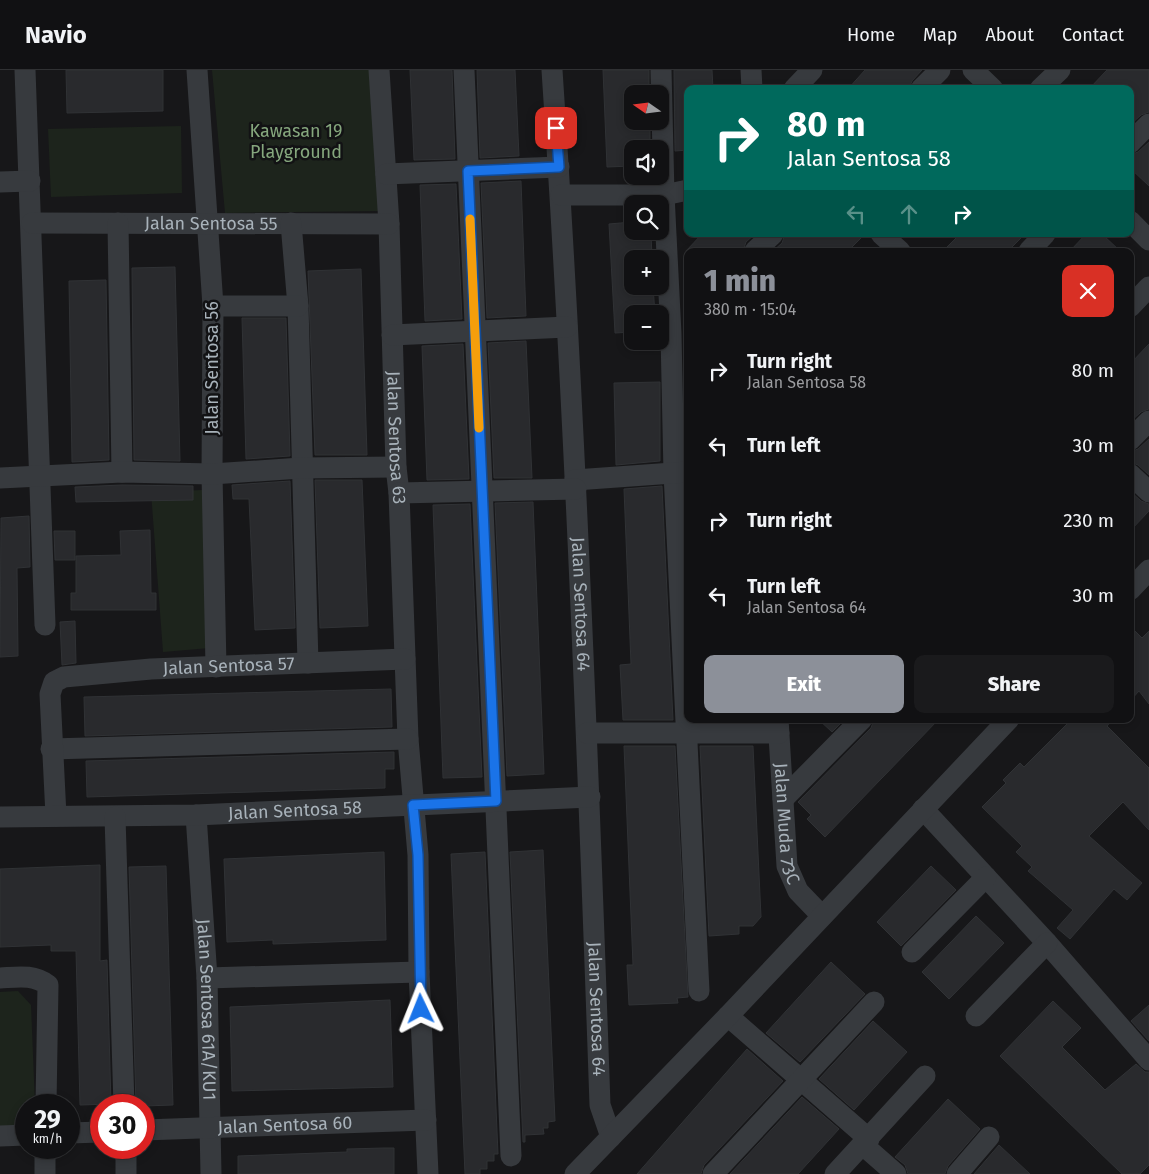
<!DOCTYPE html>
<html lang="en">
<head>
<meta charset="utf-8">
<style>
	:root { --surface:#111113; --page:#1a1a1c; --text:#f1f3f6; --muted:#9c9da0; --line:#303133; --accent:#8c9099 }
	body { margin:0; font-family:"Fira Sans",sans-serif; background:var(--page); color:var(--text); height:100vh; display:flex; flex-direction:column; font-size:19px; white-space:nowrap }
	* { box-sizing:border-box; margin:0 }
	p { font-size:16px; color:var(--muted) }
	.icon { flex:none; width:28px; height:28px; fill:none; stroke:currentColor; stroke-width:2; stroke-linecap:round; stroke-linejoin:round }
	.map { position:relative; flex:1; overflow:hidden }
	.side { position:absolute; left:684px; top:178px; width:450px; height:475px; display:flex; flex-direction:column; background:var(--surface); border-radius:10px; box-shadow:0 2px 8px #0003,0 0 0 1px var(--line) }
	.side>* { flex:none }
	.hud { position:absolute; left:684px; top:15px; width:450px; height:152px; border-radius:10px; box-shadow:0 2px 8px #0003,0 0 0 1px var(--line); background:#00695c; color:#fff; overflow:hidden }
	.needle { width:32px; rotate:284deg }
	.controls { position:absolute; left:624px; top:15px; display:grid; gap:10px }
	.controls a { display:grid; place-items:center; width:45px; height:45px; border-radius:10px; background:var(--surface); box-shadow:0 2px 8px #0003,0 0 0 1px var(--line); font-size:25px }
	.speed { position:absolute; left:15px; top:1024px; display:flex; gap:10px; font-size:25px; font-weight:700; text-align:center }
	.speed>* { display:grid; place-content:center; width:65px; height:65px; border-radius:50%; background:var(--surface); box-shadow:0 2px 8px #0003,0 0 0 1px var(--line); line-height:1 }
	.speed small { font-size:12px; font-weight:400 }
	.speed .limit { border:8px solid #d22; background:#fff; color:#111 }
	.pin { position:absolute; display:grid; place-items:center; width:42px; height:42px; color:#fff; margin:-21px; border-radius:10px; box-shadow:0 2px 8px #0006 }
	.me { position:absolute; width:55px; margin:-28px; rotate:358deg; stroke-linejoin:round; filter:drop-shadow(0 0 4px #0008) }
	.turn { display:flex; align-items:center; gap:18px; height:105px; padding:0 20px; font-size:22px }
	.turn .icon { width:65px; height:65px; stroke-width:2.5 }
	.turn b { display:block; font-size:35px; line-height:42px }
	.lanes { display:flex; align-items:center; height:48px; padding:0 20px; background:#0003; justify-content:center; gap:25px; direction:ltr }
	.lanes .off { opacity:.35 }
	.round { display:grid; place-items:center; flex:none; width:52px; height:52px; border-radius:10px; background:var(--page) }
	.headline { display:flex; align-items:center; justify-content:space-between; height:85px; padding:0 20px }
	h1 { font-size:30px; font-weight:800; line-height:38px; color:var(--accent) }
	.primary-button { display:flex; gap:10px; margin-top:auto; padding:10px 20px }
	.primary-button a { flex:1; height:58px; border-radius:10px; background:var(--accent); color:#fff; font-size:20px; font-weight:800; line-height:58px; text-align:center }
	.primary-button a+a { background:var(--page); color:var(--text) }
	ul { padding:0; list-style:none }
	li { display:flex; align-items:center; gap:15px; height:75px; padding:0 20px }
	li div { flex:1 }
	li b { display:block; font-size:19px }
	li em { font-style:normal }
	header { display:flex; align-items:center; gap:30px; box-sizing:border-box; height:70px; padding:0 25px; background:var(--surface); border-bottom:1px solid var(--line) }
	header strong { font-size:24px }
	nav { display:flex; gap:28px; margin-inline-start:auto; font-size:18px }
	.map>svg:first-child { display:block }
	.green { fill:#1d241c }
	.building { fill:#292a2d; stroke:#303235 }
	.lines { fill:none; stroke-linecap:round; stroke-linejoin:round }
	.minor { stroke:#373a3e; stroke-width:21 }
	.route-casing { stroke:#114b97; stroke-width:12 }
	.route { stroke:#1a73e8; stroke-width:9 }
	.slow { stroke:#f59e0b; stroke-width:9 }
	.labels { text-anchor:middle; stroke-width:5; stroke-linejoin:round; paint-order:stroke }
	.park-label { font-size:18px; fill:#85a67d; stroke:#121214 }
	.street-label { font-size:18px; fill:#a8b2ba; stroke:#121214 }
</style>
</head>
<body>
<header>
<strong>Navio</strong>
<nav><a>Home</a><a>Map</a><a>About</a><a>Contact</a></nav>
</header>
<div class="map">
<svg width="1149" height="1104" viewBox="0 0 1149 1104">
	<rect width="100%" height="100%" fill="#171719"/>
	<!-- green -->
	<path class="green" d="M212 0H369L379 141 225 143Z
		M181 56 182 123 51 127 48 59Z
		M203 420 209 578 163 582 151 422Z
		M18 921 31 935 35 1035H26V1057L0 1058V922Z"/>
	<!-- building -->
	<path class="building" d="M66 0H163V41L67 43Z
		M410 0H452L455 89 414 90Z
		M477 0H515L519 86 480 88Z
		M603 0H649V24H632V51H650V79H632V96L607 97Z
		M674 0H712L713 19H688V80L675 81Z
		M865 0H922L912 11 909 19H848Z
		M1107 0H1149V42L1141 45 1130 55V19H1089Z
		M1149 72V116L1130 98V85L1138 82Z
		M521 111 526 246 487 248 481 113Z
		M456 114 462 249 425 251 420 115Z
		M632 152V161H651L652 189H632V216H653L655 244H632V262L615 263 609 154Z
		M702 164H755L746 172 743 181H686Z
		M785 164H865L848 181H773L782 173Z
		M960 164H1025L1008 181H943Z
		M1086 164H1102L1120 181H1070Z
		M175 197 180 391 134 390 132 198Z
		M361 199 367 385H315L308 201Z
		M106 210 109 390 72 392 69 211Z
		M242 248H286L290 386 246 389Z
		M526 271 532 408H494L488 273Z
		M463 274 469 409 427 410 422 276Z
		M1149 274V339L1141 342 1130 352V294Z
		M685 311H688V362H686Z
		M660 312V391L616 395 614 313Z
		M1149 369V405L1138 395 1130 392V382L1138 379Z
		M315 410H362L368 556 320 558Z
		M290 411 295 558 255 560 249 429H233L232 415Z
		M122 415 193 416V430L76 432 75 417Z
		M662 416 673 650H623L620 595 631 594 624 419Z
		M1130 421 1141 431 1149 434V441L1130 461Z
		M533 432 544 704 507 706 495 433Z
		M470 434 482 707 443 708 433 435Z
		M29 446 30 497 17 498 18 586 0 587 1 448Z
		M150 460 151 523H156V540H71V523H76V486L121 485 120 461Z
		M54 461H75V490H55Z
		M75 551 76 593 62 595 60 552Z
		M1130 556 1142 568 1149 561V634L1139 621 1130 631Z
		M391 619 392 657 85 666 84 627Z
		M818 649H845L832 662Z
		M874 649H939L825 767 807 749 811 745 798 732 871 658Z
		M1072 649H1113L1107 656 1149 698V760L1123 732 1089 766 1142 813 1127 830 1114 819 1070 869 1057 858 1073 840 1028 801 1032 797 1016 782 1022 776 982 737 1006 713 1003 710 1020 693 1024 697Z
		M624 676H675L688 927 677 928 678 933 629 935 627 895H633Z
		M700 676H753L761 847 753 856H739V864L709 866Z
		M394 682V699H385V718L87 727 86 691Z
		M543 780 555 1051 548 1052V1058H543L544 1064 525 1065V1072H523L510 782Z
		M384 782 386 870 273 874V870L227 872 224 789Z
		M485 782 498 1084H494V1091H487V1099H480V1104H465L451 784Z
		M100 795V891L107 890 111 1034 80 1035 76 881H51V875L0 877V799Z
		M166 796 173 1035 144 1036 136 1035 129 797Z
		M931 796 956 820 901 876 877 852Z
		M976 846 1004 873 949 929 922 902Z
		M831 892 865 924 800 992 766 963Z
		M390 930 393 1017 232 1021 230 937Z
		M1053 931 1081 958 1062 977 1105 1020 1136 994 1145 1002H1149V1095L1140 1104H1122L1000 986Z
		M1149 935V971L1131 951Z
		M873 951 907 982 854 1040 819 1009Z
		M747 979 783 1011 704 1095 701 1104H637Z
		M802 1027 839 1059 798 1104H730Z
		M948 1029 980 1059 948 1096 945 1104H908L905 1095 895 1087Z
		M999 1075 1030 1104H974Z
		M384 1078H394V1104H238V1086L347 1082V1079Z"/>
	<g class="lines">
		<!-- minor -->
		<g class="minor">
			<path d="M25 0 45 555"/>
			<path d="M197 0 213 236 212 404 216 597"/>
			<path id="s1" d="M379 0 389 154 396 397 399 423 408 669 418 785 419 902 428 1104"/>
			<path d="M464 0 511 1086"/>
			<path id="s2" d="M552 0C575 345 588 690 600 1035L611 1067"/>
			<path d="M661 0 664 125 671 264 674 403 699 921"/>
			<path d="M751 0 752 19"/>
			<path d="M973 0 993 19"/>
			<path d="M794 19 812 0"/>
			<path d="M921 19 940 0"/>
			<path d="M1040 19 1060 0"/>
			<path d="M1130 73 1149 54"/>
			<path d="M386 104 559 97"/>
			<path d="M0 112 30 111"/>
			<path d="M561 125H664L688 120"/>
			<path d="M1130 151 1149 170"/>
			<path id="s3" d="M32 153 389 154"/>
			<path d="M118 153 122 402"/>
			<path d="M291 153 298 236 308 593"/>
			<path d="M881 164 900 181"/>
			<path d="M755 181 773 164"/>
			<path d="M1029 181 1045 164"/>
			<path d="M213 236H298"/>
			<path d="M1130 237 1149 217"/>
			<path d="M392 265 567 257"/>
			<path d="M1130 370 1149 351"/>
			<path d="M1130 404 1149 422"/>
			<path d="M0 408 122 402 212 404 301 398 396 397"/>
			<path d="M575 410 687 402"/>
			<path d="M399 423 576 419"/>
			<path d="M1130 520 1149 500"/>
			<path id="s4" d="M778 649 787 796 798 821 822 846"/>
			<path d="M587 663H779"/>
			<path d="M51 679 408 669"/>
			<path d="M783 729 862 649"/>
			<path d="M923 739 1047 873 1149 990"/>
			<path id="s5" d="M196 745 207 908 211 1104"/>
			<path id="s6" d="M56 746 50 624 54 612 64 607 151 599 405 589"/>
			<path id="s7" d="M0 747 196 745 590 727"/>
			<path d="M115 747 124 1035"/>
			<path d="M912 882 986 807"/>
			<path d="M0 908C18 907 33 904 48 915L46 1035"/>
			<path d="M207 908 419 902"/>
			<path d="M728 946 869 1069"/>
			<path d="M976 946 1047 873"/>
			<path id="s8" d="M144 1060 426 1050"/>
			<path d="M69 1063 101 1062"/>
			<path d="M0 1066 26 1065"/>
			<path d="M863 1075 896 1104"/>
			<path d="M45 1078V1104"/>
			<path d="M126 1078V1104"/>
			<path d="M575 1104 728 946 1009 649"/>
			<path d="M713 1104 874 932"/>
			<path d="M835 1104 925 1006"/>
			<path d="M957 1104 989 1067"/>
		</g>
	</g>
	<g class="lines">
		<defs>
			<path id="route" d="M421 939 418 785 413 735 496 731 468 101 559 97 556 58"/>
		</defs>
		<!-- route casing -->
		<use href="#route" class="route-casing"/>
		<!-- route -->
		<use href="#route" class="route"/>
		<!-- slow -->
		<path class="slow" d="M470 149 479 358"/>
	</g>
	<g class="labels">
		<!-- park labels -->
		<g class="park-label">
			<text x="296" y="67">Kawasan 19<tspan x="296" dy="21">Playground</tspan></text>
		</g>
		<!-- street labels -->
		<g class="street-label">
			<text dy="6" stroke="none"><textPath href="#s3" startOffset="179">Jalan Sentosa 55</textPath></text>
			<text transform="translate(212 298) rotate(-90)" y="6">Jalan Sentosa 56</text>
			<text dy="6" stroke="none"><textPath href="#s1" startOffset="368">Jalan Sentosa 63</textPath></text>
			<text dy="6" stroke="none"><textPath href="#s2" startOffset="535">Jalan Sentosa 64</textPath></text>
			<text dy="6" stroke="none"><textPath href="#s6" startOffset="311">Jalan Sentosa 57</textPath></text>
			<text dy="6" stroke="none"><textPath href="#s7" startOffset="295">Jalan Sentosa 58</textPath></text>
			<text dy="6" stroke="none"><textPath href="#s4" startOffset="105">Jalan Muda 73C</textPath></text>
			<text dy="6" stroke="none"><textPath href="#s5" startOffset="195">Jalan Sentosa 61A/KU1</textPath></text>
			<text dy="6" stroke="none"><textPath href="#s2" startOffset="940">Jalan Sentosa 64</textPath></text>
			<text dy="6" stroke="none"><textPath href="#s8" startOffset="141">Jalan Sentosa 60</textPath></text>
		</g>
	</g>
</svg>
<div class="controls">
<a><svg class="needle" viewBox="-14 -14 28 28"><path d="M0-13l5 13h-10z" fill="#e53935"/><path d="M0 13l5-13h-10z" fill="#9c9da0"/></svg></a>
<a><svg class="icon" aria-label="sound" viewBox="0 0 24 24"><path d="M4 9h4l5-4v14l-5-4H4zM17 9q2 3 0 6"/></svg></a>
<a><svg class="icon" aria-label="search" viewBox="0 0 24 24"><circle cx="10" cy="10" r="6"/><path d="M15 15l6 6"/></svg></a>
<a>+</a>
<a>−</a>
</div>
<div class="speed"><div>29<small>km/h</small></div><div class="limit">30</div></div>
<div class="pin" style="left:556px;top:58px;background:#d93025"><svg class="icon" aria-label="arrive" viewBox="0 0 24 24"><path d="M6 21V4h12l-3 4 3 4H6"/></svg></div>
<svg class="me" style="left:421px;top:939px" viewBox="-20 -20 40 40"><path d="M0-17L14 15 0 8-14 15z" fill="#1a73e8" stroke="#fff" stroke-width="4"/></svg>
<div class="hud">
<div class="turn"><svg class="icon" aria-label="right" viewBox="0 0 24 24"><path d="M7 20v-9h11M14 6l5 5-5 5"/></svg><div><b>80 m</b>Jalan Sentosa 58</div></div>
<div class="lanes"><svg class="icon off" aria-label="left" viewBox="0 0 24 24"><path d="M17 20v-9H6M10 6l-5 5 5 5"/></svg><svg class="icon off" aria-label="ahead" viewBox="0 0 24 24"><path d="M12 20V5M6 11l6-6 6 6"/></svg><svg class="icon" aria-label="right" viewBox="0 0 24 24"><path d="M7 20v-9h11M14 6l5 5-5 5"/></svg></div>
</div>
<section class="side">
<div class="headline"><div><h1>1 min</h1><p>380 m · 15:04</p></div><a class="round" style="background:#d93025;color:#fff"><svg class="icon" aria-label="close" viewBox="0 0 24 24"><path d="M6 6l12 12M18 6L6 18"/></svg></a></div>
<ul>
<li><svg class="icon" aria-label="right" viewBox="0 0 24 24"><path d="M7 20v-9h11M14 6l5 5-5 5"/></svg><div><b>Turn right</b><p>Jalan Sentosa 58</p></div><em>80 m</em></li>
<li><svg class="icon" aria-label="left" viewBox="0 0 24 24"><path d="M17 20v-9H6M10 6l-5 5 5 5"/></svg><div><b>Turn left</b></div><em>30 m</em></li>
<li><svg class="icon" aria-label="right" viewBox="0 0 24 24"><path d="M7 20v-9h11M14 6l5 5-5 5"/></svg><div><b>Turn right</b></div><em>230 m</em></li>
<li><svg class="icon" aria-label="left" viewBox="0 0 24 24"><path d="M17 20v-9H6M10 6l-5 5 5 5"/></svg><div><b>Turn left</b><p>Jalan Sentosa 64</p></div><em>30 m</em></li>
</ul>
<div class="primary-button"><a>Exit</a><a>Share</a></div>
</section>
</div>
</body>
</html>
